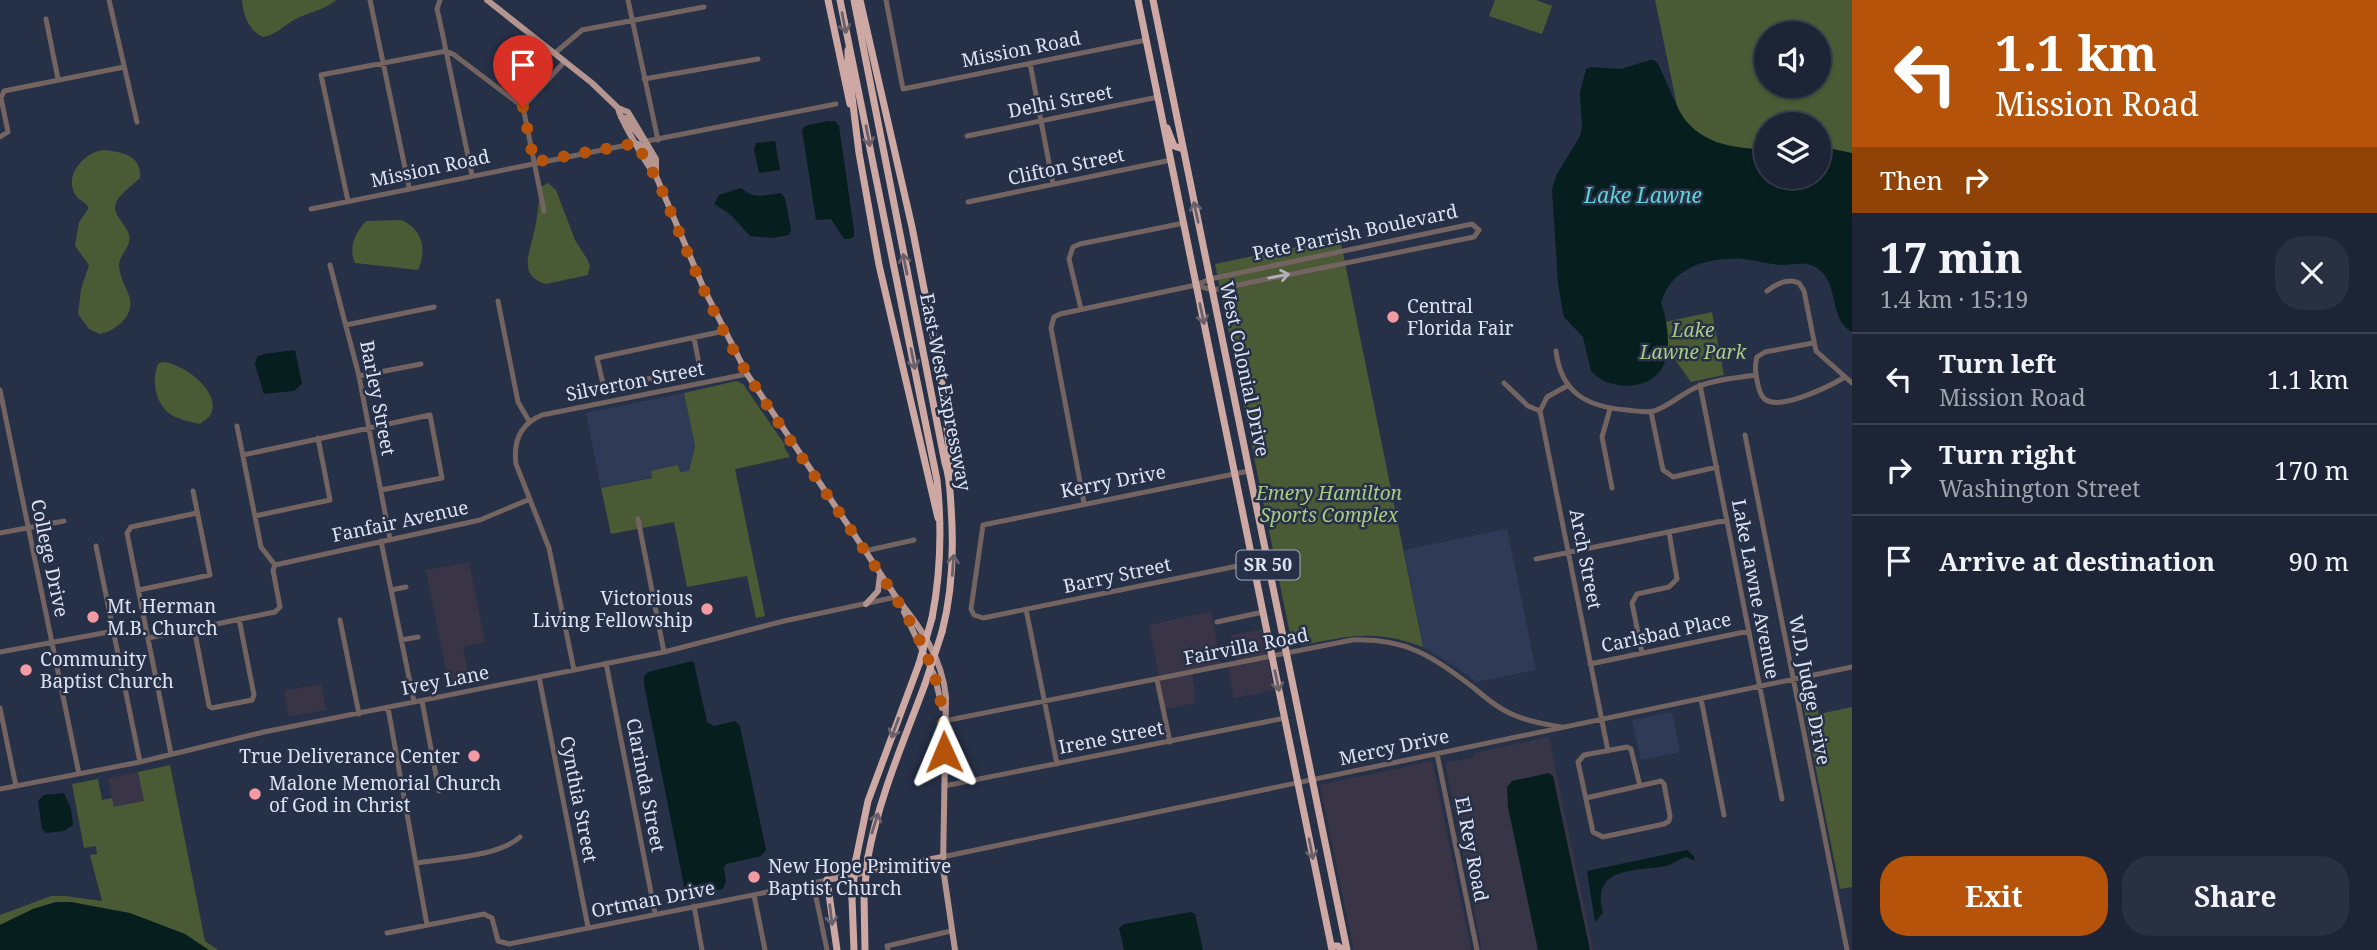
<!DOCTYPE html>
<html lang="en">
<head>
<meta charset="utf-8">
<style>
	:root { --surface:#1c2435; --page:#293041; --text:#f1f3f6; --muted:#a0a4ad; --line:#3a4150; --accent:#b45309 }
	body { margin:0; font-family:"Noto Serif",serif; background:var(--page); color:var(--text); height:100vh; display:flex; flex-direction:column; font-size:26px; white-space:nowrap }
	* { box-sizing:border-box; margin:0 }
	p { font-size:23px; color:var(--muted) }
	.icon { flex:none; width:38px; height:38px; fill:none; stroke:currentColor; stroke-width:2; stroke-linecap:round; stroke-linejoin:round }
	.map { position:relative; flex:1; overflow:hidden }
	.panel { display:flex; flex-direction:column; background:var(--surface); width:525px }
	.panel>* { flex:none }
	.guide { background:#b45309; color:#fff; overflow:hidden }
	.buttons { position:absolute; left:1754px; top:21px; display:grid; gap:14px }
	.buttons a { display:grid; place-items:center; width:77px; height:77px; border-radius:50%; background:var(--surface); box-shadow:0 2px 5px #0004,0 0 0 2px var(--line); font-size:35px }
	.pin { position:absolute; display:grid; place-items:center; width:60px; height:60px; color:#fff; margin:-72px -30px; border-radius:50% 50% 50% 0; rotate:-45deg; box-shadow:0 0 7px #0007 }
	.pin .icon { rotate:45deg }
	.me { position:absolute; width:77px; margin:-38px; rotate:359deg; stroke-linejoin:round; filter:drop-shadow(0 0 5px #0008) }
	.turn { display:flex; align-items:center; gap:24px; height:147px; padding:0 28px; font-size:32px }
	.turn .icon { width:91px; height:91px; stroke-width:2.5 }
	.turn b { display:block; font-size:49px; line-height:60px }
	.then { display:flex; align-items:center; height:66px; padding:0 28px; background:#0003; gap:14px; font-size:26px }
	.round { display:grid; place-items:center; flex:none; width:74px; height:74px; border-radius:28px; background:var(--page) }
	.head { display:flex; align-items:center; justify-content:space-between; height:119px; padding:0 28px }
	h1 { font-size:42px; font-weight:700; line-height:52px }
	.cta { display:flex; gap:14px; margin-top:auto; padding:14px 28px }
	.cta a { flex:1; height:80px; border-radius:28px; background:var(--accent); color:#fff; font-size:28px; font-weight:700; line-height:80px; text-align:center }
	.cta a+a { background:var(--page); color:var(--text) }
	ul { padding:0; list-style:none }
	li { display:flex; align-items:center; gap:21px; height:91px; padding:0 28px; border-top:2px solid var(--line) }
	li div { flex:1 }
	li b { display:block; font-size:26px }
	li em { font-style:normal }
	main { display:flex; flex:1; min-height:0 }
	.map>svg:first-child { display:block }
	.commercial { fill:#3a3546 }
	.industrial { fill:#383546 }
	.built { fill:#2f3a57 }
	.green { fill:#495a35; fill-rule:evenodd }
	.water { fill:#071e1f }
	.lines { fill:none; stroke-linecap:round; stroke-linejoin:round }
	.minor { stroke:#736461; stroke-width:5 }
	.major { stroke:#b49590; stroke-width:6 }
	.highway { stroke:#cea9a3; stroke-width:7 }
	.highway-bridge { stroke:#cea9a3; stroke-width:7 }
	.oneway { stroke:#69606c }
	.oneway2 { stroke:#b2b0b8 }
	.route { stroke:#b45309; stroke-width:12; stroke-dasharray:0 21.6 }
	.poi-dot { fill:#f49aa2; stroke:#263047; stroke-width:2.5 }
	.labels { text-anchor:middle; stroke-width:5; stroke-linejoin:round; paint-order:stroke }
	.shield { fill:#263047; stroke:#a5adbf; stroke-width:2 }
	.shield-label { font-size:18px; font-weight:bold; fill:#dce2f2 }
	.street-label { font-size:19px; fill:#dce2f2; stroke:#263047 }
	.poi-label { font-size:19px; fill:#dce2f2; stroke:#263047; text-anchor:start }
	.park-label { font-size:19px; font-style:italic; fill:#abcb83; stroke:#263047 }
	.water-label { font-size:21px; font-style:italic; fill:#61d2d7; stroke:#263047 }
</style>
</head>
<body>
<main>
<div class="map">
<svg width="1852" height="950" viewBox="0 0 1852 950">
	<rect width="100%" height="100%" fill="#263047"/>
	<!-- commercial -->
	<path class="commercial" d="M469 562 485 642 463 647 470 681 449 685 426 570Z
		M1211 611 1221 664 1192 670 1196 703 1165 709 1149 625Z
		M1262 630 1274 690 1234 698 1228 667 1236 665 1231 635Z
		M321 684 326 710 289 717 284 691Z
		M1432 761 1471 950H1354L1320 785Z
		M138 772 144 802 114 808 108 778Z"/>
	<!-- industrial -->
	<path class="industrial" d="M1549 737 1593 950H1482L1445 763 1475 757 1474 753Z"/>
	<!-- built -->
	<path class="built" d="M684 393 695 446 689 471 679 472 678 466 653 477 601 488 586 413Z
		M1507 529 1536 670 1476 682 1459 669 1423 647 1404 550Z
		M1672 712 1680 752 1641 760 1632 720Z"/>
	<!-- green -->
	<path class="green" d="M242 0H336C323 11 308 12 294 20 283 26 276 35 263 37 249 31 243 15 242 0Z
		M1495 0H1536L1552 6 1542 34 1489 16Z
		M1655 0H1852V193L1701 221ZM1766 33H1818V86H1766ZM1766 124H1818V177H1766Z
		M103 150C122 152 142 155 140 178 132 186 117 195 115 206 114 216 127 226 129 235 132 247 119 255 119 265 119 276 126 286 129 296 136 315 116 331 100 334L89 329 78 314 81 289 89 265 75 246 79 222 89 208C85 201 77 200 74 192 65 173 86 152 103 150Z
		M548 183 556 190 575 240 587 259 590 266 588 275 546 284C517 276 530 253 534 232 538 218 538 202 541 187Z
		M401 220C423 229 427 250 418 270L355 263C348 248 355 233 366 221Z
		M1340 238 1423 647C1375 629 1350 636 1302 645L1301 642 1292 644 1215 264Z
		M1712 312 1724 375 1691 382 1650 325Z
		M162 362C182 362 226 394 209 417 206 420 203 421 200 424 193 422 185 421 178 418 157 411 150 383 158 364Z
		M736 381 743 384 785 445 784 447 790 457 735 469 765 616 756 618 747 576 687 587 674 522 611 534 601 488 652 478 651 471 678 465 680 472 689 471 695 446 684 393Z
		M1813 688 1819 714 1852 707V887L1840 889 1800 690Z
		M170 765 205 941 218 950H206L105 909 56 902 33 909 0 925V915L51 896H65L102 901 90 855 97 854 96 846 84 848 72 784 98 779 102 800 112 798 114 807 144 801 138 772Z"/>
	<!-- water -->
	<path class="water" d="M1650 60H1654L1658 64C1666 79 1671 95 1679 110 1696 143 1733 149 1766 149V177H1818V150L1833 149 1852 153V332C1828 319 1840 283 1817 268 1805 260 1794 265 1781 265 1768 264 1756 260 1743 259 1708 257 1672 266 1661 303 1667 319 1671 345 1665 362 1654 392 1609 392 1591 371L1583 337 1564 317 1563 313 1558 283 1552 189 1557 174 1580 136 1582 128 1580 93 1586 69 1591 67 1621 69Z
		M827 121H835L839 126 854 230V236L850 239H844L831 219 816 220 802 130 805 126Z
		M775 141 780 170 759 173 754 149 756 143Z
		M741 188C755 200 764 195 781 193L785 198 791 230 789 235 772 238 750 236 730 214 714 204 719 195Z
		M295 350 302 384 294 391 264 394 255 365 257 357 264 354Z
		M692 661 694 663 707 722 714 726 735 721 740 726 766 850 761 856 726 864 724 868 726 881 723 889 696 893 685 891 644 684V676L648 672Z
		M1549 773 1553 776 1590 950H1538L1508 807 1507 787 1512 781Z
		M64 793 71 809 73 825 64 831 46 833 42 829 38 801 44 795Z
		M1687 850 1694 856 1695 861 1686 857C1679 859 1672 865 1665 866 1635 872 1590 866 1603 913L1595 922 1587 871Z
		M56 902H71L130 913 185 934 209 950H0V925L33 909Z
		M1191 912 1195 914 1203 950H1124L1119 928 1124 924Z"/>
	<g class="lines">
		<!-- minor -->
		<path class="minor" d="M109 0 137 122
			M370 0 409 187
			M440 0 437 9 440 22 472 175
			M628 0 658 140
			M886 0 903 89 1146 40
			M46 19 58 79
			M555 53 582 30 704 7
			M1030 63 1053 184
			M644 79 758 59
			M523 107 544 211
			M523 107 565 61
			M967 136 1158 97
			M0 137 8 132 1 98 4 91 124 67
			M647 141 836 104
			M348 201 321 75 446 51 453 54 523 107
			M968 202 1171 160
			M311 209 637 143
			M330 265 359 376 390 539
			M1767 291C1776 284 1788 278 1799 283L1804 291 1816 351 1852 383
			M498 301 518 402 529 421
			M1081 309 1069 259 1073 247 1080 244 1184 223
			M346 325 434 307
			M694 338 701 374
			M1813 343 1765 352 1757 357C1754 367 1756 375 1758 385 1759 390 1761 397 1766 400 1782 410 1830 386 1845 377
			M1556 351C1561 393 1587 407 1627 410 1636 411 1646 413 1654 411 1670 406 1682 393 1697 387 1715 379 1737 378 1756 375
			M700 368 604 388 597 358 724 331
			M359 376 421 364
			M1504 383 1528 406 1540 411
			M1700 385 1782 799
			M1567 386 1547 397 1540 411 1608 751
			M0 390 79 774
			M1610 409 1602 437 1612 488
			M1651 412 1663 470 1673 477 1717 467
			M1745 435 1847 950
			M243 455 430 415 442 478 381 490
			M1249 471 983 525 971 609 974 615 983 618 1267 560
			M1084 503 1051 328 1054 317 1060 314 1196 285 1210 279 1472 224 1479 230 1474 237 1218 289 1212 290 1196 285
			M255 516 330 500 318 438
			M638 519 664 652
			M0 533 64 521
			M381 541 414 702
			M96 546 140 762
			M865 551 914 540
			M1536 559 1727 520
			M275 565 480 520 530 499
			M139 590 210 575 193 491
			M391 590 406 587
			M1026 609 1057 764
			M340 620 359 714
			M1217 622 1263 612
			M194 628 209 706 212 708 252 700 254 695 239 619
			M148 638 275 612 280 607 273 570 275 565 261 547 237 426
			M401 640 418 637
			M0 652 114 631
			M1642 653 1632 603 1637 594 1669 587 1677 579 1669 532
			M606 663 655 913
			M1590 664 1749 631
			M574 670 549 548 516 464C513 441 520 424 542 415L747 374
			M539 677 588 927
			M1157 680 1170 742
			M1701 699 1724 815
			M422 701 439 791
			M0 708 16 786
			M388 708 427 925
			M944 721 1352 640C1406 638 1432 656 1474 688 1486 698 1499 709 1514 715 1529 722 1545 724 1561 727
			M171 754 127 533 131 527 197 513
			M1437 754 1477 950
			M944 786 1285 718
			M0 789 140 762 264 732 664 652 784 621 896 597
			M1586 798 1661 781 1664 784 1670 816 1669 821 1664 824 1603 837 1593 832 1578 762 1584 755 1627 747 1631 749 1640 786
			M942 857 1852 667
			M416 863C446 858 498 857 520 837
			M813 883 827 950
			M754 895 765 950
			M694 906 702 950
			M387 933 484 914 492 918 498 941 509 944 827 880
			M888 950 887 946 951 931"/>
		<!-- major -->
		<path class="major" d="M487 0 592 83 618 108 628 112 656 159V176
			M618 108C620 119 648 167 656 176L704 289 747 374 896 597C921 628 942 657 946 697L943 868 955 950
			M621 117 625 118 642 139
			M638 144 644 147 656 169
			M866 604 878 591 880 575
			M904 612 935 677 942 708
			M827 880 942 857"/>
		<!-- highway -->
		<path class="highway" d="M828 0 850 104
			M840 0 937 480C942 527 941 572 932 618
			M854 0 945 463C950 477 950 491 951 506 954 549 953 590 942 632
			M860 0 912 227 941 376 951 464 949 474
			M1138 0 1332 950
			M1153 0 1347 950
			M848 50V64L859 153 879 265 938 518
			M1167 128 1174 146 1183 149
			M868 857C879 797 904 741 925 684
			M856 859 868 801 919 664
			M827 880 837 950
			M864 894 865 950
			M852 898 854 950
			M1331 946H1338L1342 950"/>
		<!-- highway-bridge -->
		<path class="highway-bridge" d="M919 664 932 618
			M925 684 942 632
			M864 894 868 857
			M852 898 856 859"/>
	</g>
	<!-- one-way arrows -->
	<defs><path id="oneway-shaft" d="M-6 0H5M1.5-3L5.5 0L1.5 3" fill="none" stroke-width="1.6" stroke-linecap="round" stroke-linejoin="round" transform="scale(1.75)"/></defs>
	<g class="oneway">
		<use href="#oneway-shaft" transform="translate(844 23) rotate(79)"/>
		<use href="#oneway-shaft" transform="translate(868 136) rotate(79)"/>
		<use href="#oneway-shaft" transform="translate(1196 212) rotate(-102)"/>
		<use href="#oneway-shaft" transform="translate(905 264) rotate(-101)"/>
		<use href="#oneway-shaft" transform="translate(1202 314) rotate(78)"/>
		<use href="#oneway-shaft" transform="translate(913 359) rotate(79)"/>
		<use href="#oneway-shaft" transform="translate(953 565) rotate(-86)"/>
		<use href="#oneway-shaft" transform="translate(1277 681) rotate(78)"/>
		<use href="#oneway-shaft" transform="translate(895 728) rotate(110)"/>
		<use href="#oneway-shaft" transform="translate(875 823) rotate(-73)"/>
		<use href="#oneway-shaft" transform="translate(1311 849) rotate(79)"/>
		<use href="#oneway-shaft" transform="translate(831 915) rotate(83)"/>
	</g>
	<use class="oneway2" href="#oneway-shaft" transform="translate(1279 276) rotate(-11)"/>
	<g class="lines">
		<!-- route -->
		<path class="route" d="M523 107 534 162 637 143 649 168 656 176C684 243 710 313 748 375 785 435 827 493 866 553 892 592 921 633 935 678 943 703 944 727 944 752"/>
	</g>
	<!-- markers -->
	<g class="poi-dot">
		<circle cx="1393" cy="317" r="7"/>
		<circle cx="707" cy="609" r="7"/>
		<circle cx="93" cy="617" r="7"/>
		<circle cx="26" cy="670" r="7"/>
		<circle cx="474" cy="756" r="7"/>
		<circle cx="255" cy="794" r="7"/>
		<circle cx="754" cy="877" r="7"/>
	</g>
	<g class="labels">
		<!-- shield labels -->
		<rect class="shield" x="1236.5" y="550.5" width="63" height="29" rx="5"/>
		<g class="shield-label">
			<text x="1268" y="571">SR 50</text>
		</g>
		<!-- street labels -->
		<g class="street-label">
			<text transform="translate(1021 49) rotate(-11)" y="7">Mission Road</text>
			<text transform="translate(1060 101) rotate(-11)" y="7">Delhi Street</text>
			<text transform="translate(1066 166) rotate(-12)" y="7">Clifton Street</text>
			<text transform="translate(430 168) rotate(-12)" y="7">Mission Road</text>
			<text transform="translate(1355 232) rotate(-12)" y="7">Pete Parrish Boulevard</text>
			<text transform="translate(1245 369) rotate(78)" y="7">West Colonial Drive</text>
			<text transform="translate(635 381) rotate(-11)" y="7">Silverton Street</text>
			<text transform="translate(946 392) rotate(79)" y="7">East-West Expressway</text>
			<text transform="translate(378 398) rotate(79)" y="7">Barley Street</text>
			<text transform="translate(1113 481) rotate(-11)" y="7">Kerry Drive</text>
			<text transform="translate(400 521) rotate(-12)" y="7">Fanfair Avenue</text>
			<text transform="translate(50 558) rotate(78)" y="7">College Drive</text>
			<text transform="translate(1586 559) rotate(79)" y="7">Arch Street</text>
			<text transform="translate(1117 575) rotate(-12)" y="7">Barry Street</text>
			<text transform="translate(1756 589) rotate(79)" y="7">Lake Lawne Avenue</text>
			<text transform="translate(1666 632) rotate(-12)" y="7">Carlsbad Place</text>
			<text transform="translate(1246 646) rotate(-11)" y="7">Fairvilla Road</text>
			<text transform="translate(445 680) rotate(-11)" y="7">Ivey Lane</text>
			<text transform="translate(1810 690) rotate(79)" y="7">W.D. Judge Drive</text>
			<text transform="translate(1111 737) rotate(-11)" y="7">Irene Street</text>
			<text transform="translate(1394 747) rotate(-12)" y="7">Mercy Drive</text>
			<text transform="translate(646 785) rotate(79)" y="7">Clarinda Street</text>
			<text transform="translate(579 799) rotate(79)" y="7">Cynthia Street</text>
			<text transform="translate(1472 849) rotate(79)" y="7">El Rey Road</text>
			<text transform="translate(653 899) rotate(-11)" y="7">Ortman Drive</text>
		</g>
		<!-- poi labels -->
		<g class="poi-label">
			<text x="1407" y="313">Central<tspan x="1407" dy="22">Florida Fair</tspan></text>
			<text x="693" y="605" text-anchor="end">Victorious<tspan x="693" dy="22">Living Fellowship</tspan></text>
			<text x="107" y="613">Mt. Herman<tspan x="107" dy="22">M.B. Church</tspan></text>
			<text x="40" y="666">Community<tspan x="40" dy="22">Baptist Church</tspan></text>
			<text x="460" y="763" text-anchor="end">True Deliverance Center</text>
			<text x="269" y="790">Malone Memorial Church<tspan x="269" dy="22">of God in Christ</tspan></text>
			<text x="768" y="873">New Hope Primitive<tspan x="768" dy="22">Baptist Church</tspan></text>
		</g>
		<!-- park labels -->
		<g class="park-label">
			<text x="1693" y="337">Lake<tspan x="1693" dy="22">Lawne Park</tspan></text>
			<text x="1329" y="500">Emery Hamilton<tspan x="1329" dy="22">Sports Complex</tspan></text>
		</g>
		<!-- water labels -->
		<g class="water-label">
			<text x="1643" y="203">Lake Lawne</text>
		</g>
	</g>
</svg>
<div class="buttons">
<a><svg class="icon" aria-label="sound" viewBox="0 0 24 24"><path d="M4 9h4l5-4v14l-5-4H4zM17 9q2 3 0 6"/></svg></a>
<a><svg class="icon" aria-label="layers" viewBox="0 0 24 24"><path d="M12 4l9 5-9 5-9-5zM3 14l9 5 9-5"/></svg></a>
</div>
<div class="pin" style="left:523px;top:107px;background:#d93025"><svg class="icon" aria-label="arrive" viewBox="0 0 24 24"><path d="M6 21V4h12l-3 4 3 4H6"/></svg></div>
<svg class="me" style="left:944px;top:752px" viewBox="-20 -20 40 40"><path d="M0-17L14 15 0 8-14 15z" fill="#b45309" stroke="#fff" stroke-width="4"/></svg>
</div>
<section class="panel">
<div class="guide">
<div class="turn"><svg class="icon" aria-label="left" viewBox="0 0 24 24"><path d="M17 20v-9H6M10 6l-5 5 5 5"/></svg><div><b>1.1 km</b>Mission Road</div></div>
<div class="then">Then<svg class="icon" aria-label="right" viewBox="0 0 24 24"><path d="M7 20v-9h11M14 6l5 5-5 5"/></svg></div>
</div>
<div class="head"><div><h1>17 min</h1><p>1.4 km · 15:19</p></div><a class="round"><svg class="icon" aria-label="close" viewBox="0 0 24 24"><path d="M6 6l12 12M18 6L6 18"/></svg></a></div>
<ul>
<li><svg class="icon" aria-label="left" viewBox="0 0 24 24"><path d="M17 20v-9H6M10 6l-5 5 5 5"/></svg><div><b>Turn left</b><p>Mission Road</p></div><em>1.1 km</em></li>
<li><svg class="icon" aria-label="right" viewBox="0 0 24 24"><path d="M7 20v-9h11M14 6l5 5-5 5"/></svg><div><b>Turn right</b><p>Washington Street</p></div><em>170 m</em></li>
<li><svg class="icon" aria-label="arrive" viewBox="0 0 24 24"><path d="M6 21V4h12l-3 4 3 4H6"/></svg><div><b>Arrive at destination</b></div><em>90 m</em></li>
</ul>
<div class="cta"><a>Exit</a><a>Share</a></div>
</section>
</main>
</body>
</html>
